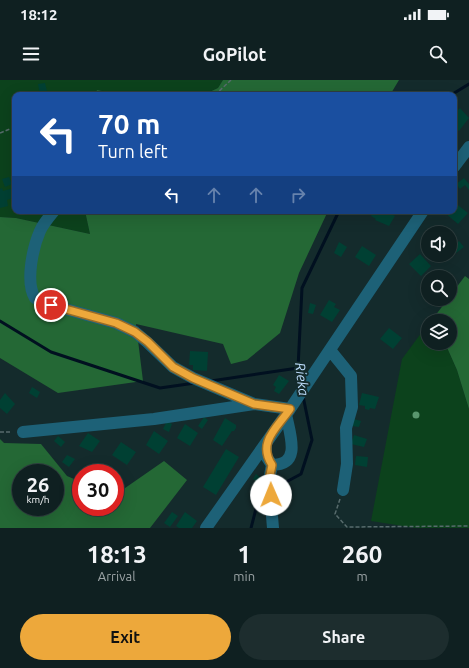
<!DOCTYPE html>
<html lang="en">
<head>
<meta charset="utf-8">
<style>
	:root { --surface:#0f2021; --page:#1d2d2e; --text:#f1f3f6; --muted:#9ba3a5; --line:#2f3e3f; --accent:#eda83b }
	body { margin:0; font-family:Ubuntu,sans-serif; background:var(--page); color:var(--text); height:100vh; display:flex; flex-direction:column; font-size:15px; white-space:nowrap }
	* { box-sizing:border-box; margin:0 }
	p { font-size:13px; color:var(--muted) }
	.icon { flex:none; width:22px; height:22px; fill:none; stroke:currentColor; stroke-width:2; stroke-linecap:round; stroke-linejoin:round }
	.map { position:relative; height:448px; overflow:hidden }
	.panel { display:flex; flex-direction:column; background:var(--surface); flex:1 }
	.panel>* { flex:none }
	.banner { position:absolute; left:12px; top:12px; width:445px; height:122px; border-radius:8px; box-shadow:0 4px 16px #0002,0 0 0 1px var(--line); background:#1a4fa0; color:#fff; overflow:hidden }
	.controls { position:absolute; left:421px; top:146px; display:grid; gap:8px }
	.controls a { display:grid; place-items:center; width:36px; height:36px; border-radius:50%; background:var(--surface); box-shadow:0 4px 16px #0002,0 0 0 1px var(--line); font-size:20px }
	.speed { position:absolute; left:12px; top:384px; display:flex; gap:8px; font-size:20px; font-weight:700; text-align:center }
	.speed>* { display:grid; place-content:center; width:52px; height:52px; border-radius:50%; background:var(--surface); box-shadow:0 4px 16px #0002,0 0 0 1px var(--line); line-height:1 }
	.speed small { font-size:10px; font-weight:400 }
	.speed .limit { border:6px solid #d22; background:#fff; color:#111 }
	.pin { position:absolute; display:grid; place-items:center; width:34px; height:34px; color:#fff; margin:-17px; border:2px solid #fff; border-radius:50%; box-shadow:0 1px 4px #0007 }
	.me { position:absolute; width:44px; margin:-22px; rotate:359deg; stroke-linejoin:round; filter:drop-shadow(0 0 3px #0008) }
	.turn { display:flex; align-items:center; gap:14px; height:84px; padding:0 20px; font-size:18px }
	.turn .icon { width:52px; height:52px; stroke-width:2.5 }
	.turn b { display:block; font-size:28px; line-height:34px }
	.lanes { display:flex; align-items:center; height:38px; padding:0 20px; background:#0003; justify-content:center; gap:20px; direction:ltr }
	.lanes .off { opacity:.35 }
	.eta { display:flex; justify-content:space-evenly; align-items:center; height:68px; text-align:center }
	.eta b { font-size:24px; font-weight:600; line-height:28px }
	.button { display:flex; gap:8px; margin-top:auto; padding:8px 20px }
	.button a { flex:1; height:46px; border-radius:24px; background:var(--accent); color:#111; font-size:16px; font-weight:600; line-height:46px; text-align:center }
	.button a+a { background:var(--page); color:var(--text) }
	.status { display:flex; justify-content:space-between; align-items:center; height:28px; padding:0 20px; background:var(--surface); direction:ltr }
	.status svg { height:11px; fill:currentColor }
	header { display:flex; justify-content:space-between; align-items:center; height:52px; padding:0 20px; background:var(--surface); font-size:18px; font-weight:600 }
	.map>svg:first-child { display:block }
	.green { fill:#0c421c }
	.forest { fill:#246835; fill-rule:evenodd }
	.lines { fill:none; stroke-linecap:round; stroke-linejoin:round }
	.stream { stroke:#011020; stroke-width:3 }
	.building { fill:#004033 }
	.path { stroke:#576b6c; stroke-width:1.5; stroke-dasharray:4 2; stroke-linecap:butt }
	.minor { stroke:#1d6177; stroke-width:12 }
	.tree { fill:#59966d }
	.route-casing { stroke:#9a6d26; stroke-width:10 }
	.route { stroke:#eda83b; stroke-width:7 }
	.labels { text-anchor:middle; stroke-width:4; stroke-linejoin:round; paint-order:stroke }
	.water-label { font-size:14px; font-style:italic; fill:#bddcfb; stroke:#142b2c }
</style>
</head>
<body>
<div class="status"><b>18:12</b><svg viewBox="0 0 49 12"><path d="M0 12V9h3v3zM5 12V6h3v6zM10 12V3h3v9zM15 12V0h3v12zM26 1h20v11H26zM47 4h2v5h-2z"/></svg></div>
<header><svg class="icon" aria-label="menu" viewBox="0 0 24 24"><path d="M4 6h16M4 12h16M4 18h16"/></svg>GoPilot<svg class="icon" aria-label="search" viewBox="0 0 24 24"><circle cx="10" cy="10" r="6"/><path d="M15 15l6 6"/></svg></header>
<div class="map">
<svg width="469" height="448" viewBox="0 0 469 448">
	<rect width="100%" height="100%" fill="#142b2c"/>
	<!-- green -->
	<path class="green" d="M0 0H223L218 8 203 15H117V13L97 10 95 15H15V131H85L90 154 16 138 0 137Z
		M422 252 428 255V263H445L457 290 469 329V448H416L371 441 402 279Z"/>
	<!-- forest -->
	<path class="forest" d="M223 0H399L390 15H203L218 8Z
		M97 10 117 14V15H95Z
		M85 131H328L299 193 280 253 247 280 231 284 223 264 136 244 143 301 58 313 0 278V137L16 138 90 154Z
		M465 196 469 199V329L457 290 445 263H450V241H431L448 219H450V216Z
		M0 359 4 363 41 364 67 396 81 402V427H115V415L164 381 187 400 150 448H0ZM21 393H55V427H21Z"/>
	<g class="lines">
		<!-- stream -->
		<path class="stream" d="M451 15 469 4
			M0 241 51 272 160 308 195 303
			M211 301 298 288
			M301 306 298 288 302 208 339 131
			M273 409 301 394 312 360 303 316
			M251 448 259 417 267 413"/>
	</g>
	<!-- building -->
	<path class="building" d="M45 3 48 15H40L38 4Z
		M460 28 469 38 459 51 454 46V34Z
		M9 97 12 104 5 107 2 99Z
		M464 98 469 104V110L465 105 460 109 456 104Z
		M2 108 3 111 13 108 15 117 7 120 8 126 0 128V109Z
		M454 122 468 133 458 144 445 133 446 131H454Z
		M374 131H386L395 136 389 146 375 140 376 139 371 136Z
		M428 153V162L424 158Z
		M459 161 464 167 456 173 455 172 457 170 454 166Z
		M339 162 347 167 341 177 334 173Z
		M362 166 376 175 369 186 355 177Z
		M420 174 431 186 421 196 409 184Z
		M329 220 336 224 334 227 340 230 332 242 320 235Z
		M310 223 316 225 313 234 308 233Z
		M389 248 402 258 393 269 380 259Z
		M190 271 208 272 207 291 193 290V285H189Z
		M279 295 289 301 279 314 274 311 276 307 273 305Z
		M32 307 40 312 37 318 29 313Z
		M5 313 15 324 7 334 0 328V320Z
		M362 313 379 317 375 329 370 328 369 330 365 329V326L359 325Z
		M204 337 208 340 202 349 198 346Z
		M225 338 236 345V348L234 351H232L222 366 213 360Z
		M354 339 361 341 359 347 352 346Z
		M167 341 172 344 169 352 163 349Z
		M185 344 198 353 190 366 177 358Z
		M154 351 168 361 159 374 146 365Z
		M88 353 100 361 92 372 79 366Z
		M354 355 367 359 364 367 351 364Z
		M58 356 65 362 61 367 54 361Z
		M121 362 136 372 127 385 112 375Z
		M226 369 239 377 216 415 203 407Z
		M67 375 75 379 69 387 62 382Z
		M356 376 368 377 367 387 355 385Z
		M256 394 265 401 262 405 253 399Z
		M172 432 178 436 170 447 164 443Z
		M185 432 197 441 192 448H179L176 446Z"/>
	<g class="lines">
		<!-- path -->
		<path class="path" d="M215 15 231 0
			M0 53 15 47
			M0 352H12
			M340 419 335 434 347 447 469 446"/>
		<!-- minor -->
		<path class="minor" d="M454 87 469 67
			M54 131C49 137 43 144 40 151 33 167 25 202 35 218L51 225 116 243 135 252 147 262 173 287 193 298 254 324 290 329
			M330 270 351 296 352 327 346 348 347 384 343 410
			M23 352 154 339 254 324
			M266 363V376L272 385 269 400 273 448
			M272 385C302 385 290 355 286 334
			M206 448 290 329 423 131"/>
	</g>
	<!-- trees -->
	<circle class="tree" cx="416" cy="335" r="3.5"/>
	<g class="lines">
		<defs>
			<path id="route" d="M51 225 116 243 135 252 148 262 173 287 193 298 254 324 290 329C277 348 257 362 272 385L269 400 271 415"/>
		</defs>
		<!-- route casing -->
		<use href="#route" class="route-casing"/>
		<!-- route -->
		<use href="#route" class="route"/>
	</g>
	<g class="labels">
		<!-- water labels -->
		<g class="water-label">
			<text transform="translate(302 299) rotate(83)" y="5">Rieka</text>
		</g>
	</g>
</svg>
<div class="controls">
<a><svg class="icon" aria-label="sound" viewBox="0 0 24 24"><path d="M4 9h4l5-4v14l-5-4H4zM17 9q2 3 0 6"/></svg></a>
<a><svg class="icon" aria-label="search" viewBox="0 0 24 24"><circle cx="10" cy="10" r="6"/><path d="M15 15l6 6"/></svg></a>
<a><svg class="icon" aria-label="layers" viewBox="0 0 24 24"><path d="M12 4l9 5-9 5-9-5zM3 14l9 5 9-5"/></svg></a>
</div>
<div class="speed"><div>26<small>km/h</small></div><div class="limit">30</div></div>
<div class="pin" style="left:51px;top:225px;background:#d93025"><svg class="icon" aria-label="arrive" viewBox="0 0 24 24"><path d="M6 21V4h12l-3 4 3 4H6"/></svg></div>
<svg class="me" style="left:271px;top:415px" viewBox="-20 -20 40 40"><circle r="19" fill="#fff"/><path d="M0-13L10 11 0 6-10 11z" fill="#eda83b"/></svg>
<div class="banner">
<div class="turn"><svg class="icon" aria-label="left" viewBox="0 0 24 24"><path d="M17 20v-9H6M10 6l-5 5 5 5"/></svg><div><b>70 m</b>Turn left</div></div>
<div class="lanes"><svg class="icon" aria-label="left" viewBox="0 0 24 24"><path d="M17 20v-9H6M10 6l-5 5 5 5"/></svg><svg class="icon off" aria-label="ahead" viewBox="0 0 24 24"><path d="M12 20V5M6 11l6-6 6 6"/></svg><svg class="icon off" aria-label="ahead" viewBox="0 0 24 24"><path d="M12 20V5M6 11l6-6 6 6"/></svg><svg class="icon off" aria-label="right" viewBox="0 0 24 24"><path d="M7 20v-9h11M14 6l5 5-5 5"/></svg></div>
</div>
</div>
<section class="panel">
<div class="eta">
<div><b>18:13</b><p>Arrival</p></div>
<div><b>1</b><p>min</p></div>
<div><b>260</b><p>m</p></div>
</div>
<div class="button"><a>Exit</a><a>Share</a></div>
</section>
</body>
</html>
